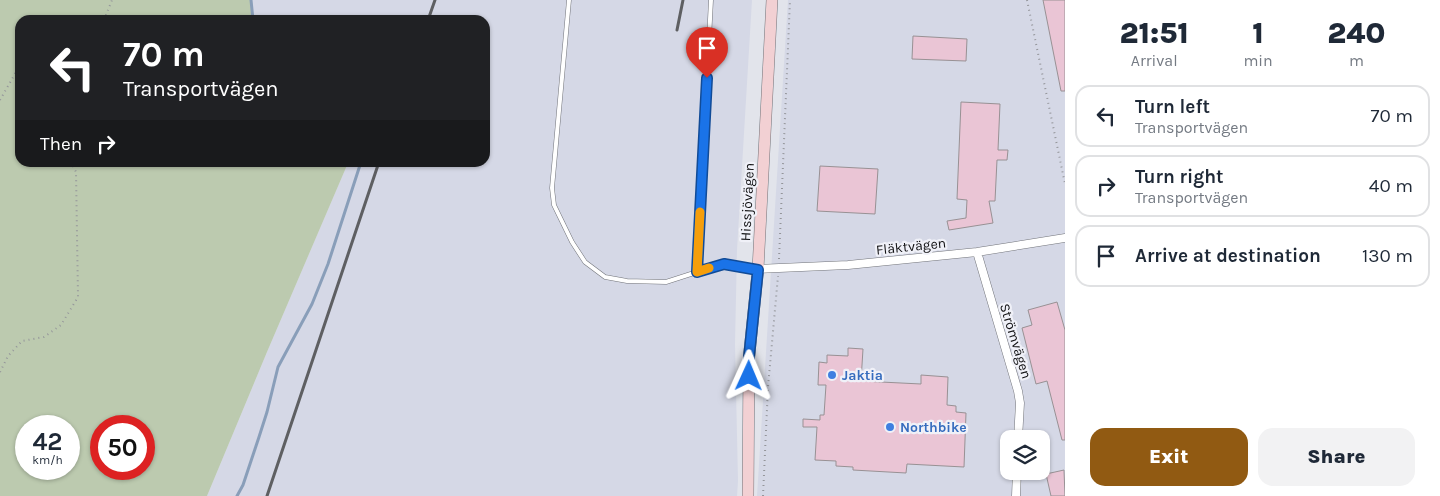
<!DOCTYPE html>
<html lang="en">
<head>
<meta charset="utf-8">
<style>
	:root { --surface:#fff; --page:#f2f2f3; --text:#1f2937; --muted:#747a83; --line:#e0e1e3; --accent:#915a12 }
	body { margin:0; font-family:Karla,sans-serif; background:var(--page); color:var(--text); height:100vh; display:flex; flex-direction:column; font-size:19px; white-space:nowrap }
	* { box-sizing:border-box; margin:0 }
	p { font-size:16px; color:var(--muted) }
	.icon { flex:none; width:28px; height:28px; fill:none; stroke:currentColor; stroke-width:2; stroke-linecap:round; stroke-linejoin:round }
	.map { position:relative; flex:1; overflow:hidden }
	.sheet { display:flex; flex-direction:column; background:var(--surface); width:375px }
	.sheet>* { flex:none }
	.top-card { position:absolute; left:15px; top:15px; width:475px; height:152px; border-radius:15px; box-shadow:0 1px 4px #0004; background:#202124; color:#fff; overflow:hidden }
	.controls { position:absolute; left:1000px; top:430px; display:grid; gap:10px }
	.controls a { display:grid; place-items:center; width:50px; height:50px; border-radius:10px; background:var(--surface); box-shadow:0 1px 4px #0004; font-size:25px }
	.speed { position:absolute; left:15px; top:415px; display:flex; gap:10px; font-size:25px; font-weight:700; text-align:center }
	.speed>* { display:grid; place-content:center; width:65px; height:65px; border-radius:50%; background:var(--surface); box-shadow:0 1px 4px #0004; line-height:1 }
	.speed small { font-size:12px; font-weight:400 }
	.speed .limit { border:8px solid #d22; background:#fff; color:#111 }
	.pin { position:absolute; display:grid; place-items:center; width:42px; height:42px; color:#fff; margin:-51px -21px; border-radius:50% 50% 50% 0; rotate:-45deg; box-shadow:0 0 5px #0007 }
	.pin .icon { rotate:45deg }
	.me { position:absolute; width:55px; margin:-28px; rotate:1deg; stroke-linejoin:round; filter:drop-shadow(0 0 4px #0008) }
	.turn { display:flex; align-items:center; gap:18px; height:105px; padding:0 25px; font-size:22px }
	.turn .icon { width:65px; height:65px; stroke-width:2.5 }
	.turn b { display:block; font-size:35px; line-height:42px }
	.then { display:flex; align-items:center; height:48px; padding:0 25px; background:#0003; gap:10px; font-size:19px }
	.eta { display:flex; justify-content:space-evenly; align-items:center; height:85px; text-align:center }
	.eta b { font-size:30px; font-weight:800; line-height:35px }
	.primary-button { display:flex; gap:10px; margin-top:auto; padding:10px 25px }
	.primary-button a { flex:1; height:58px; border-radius:15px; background:var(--accent); color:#fff; font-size:20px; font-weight:800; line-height:58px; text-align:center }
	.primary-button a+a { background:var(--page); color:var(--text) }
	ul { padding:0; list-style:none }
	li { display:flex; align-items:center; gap:15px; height:62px; margin:0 10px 8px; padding:0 15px; border:2px solid var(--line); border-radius:15px }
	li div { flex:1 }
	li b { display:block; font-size:19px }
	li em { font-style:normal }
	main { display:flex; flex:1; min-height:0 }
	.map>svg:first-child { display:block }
	.built { fill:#d5d8e6; fill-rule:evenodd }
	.green { fill:#bccaaf; fill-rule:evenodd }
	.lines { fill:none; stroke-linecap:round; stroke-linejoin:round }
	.stream { stroke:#899eb9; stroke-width:3 }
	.building { fill:#eac5d5; stroke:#989194 }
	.service-casing { stroke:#717379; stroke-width:5 }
	.minor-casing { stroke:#717379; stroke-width:9 }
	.secondary-casing { stroke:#717379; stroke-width:12 }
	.path { stroke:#94959a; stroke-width:2; stroke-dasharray:1 4; stroke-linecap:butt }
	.service { stroke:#fff; stroke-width:4 }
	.minor { stroke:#fff; stroke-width:8 }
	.secondary { stroke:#f2d0d3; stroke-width:11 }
	.rail { stroke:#5e5f62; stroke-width:3 }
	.route-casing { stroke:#114b97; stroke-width:12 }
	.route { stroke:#1a73e8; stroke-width:9 }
	.slow { stroke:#f59e0b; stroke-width:9 }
	.shop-dot { fill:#3f7fe0; stroke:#f0f1f8; stroke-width:2 }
	.labels { text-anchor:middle; stroke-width:4.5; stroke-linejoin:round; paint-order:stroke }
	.street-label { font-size:14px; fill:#0f0f11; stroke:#f0f1f8 }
	.shop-label { font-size:14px; font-weight:bold; fill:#366cbe; stroke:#f0f1f8; text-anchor:start }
</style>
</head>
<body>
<main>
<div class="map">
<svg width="1065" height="496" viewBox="0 0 1065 496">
	<rect width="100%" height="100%" fill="#e2e4eb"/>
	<!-- built -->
	<path class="built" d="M250 0H752L737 250 735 344 738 481 737 496H207L267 352 348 163 485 162V20H253Z
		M788 0H1065V496H757ZM1009 439H1041V471H1009Z"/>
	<!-- green -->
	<path class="green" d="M0 0H250L253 20H20V162L348 163 267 352 207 496H0ZM26 426H69V469H26ZM101 426H144V469H101Z"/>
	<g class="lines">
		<!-- stream -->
		<path class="stream" d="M251 0 253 20
			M237 496 243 485 259 437 267 412 278 367 312 304 328 264 361 162"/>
	</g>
	<!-- building -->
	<path class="building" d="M1043 0H1065V91H1061Z
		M913 36 967 39 966 61 912 59Z
		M961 102 1000 104 998 150H1008L1007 160H997L995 201H989L993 223 949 230 947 221 966 218 967 200 957 199Z
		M820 166 878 169 875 214 817 211Z
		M1057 302 1065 330V440H1062L1047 381 1036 384 1022 328 1032 325 1028 310Z
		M848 348 863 349 861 381 921 384V375L948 377 947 405 956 406V412L966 413 964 467 907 464 906 473 853 470V467L836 466V461L815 460 817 427H803V419L820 420V415H824L826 385H818L819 362 827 363V355L848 356Z
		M1064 470 1065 496H1051L1046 474Z"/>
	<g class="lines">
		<defs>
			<path id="service" d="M569 0 552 188 554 205 572 242 585 262 605 277 627 281 666 282 697 272
				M711 0 697 272 724 264 756 269"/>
			<path id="minor" d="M977 252 1018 391 1020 403 1018 439
				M758 269 848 265 977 252 1065 238
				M1016 496 1017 471"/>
			<path id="secondary" d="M748 496 749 357 758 269 772 0"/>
		</defs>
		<!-- service casing -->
		<use href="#service" class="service-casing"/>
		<!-- minor casing -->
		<use href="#minor" class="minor-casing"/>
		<!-- secondary casing -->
		<use href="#secondary" class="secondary-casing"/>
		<!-- path -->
		<path class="path" d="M1027 0 1065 184
			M100 20 105 18
			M104 20 112 0
			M0 100 20 65
			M779 259 790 0
			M0 372 8 356 22 341 44 337 61 325 78 297 76 172 71 162
			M763 496 768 387 778 276"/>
		<!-- service -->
		<use href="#service" class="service"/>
		<!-- minor -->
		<use href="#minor" class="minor"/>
		<!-- secondary -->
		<use href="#secondary" class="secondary"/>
		<!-- rail -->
		<path class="rail" d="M428 20 435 0
			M677 30 683 0
			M267 496 379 162"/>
	</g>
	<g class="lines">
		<defs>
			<path id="route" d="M707 78 697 272 724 264 758 270 749 357V376"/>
		</defs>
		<!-- route casing -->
		<use href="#route" class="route-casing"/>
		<!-- route -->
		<use href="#route" class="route"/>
		<!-- slow -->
		<path class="slow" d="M700 212 697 272 709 268"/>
	</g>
	<!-- markers -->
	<g class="shop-dot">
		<circle cx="832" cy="375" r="5"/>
		<circle cx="890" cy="427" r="5"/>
	</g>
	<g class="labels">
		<!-- street labels -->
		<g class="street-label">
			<text transform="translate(747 202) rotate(-87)" y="5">Hissjövägen</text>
			<text transform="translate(911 246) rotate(-6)" y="5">Fläktvägen</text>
			<text transform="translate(1016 341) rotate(73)" y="5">Strömvägen</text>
		</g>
		<!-- shop labels -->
		<g class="shop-label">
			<text x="842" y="380">Jaktia</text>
			<text x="900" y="432">Northbike</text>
		</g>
	</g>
</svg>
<div class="controls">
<a><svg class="icon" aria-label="layers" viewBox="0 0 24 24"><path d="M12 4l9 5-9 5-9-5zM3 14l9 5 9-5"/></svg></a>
</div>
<div class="speed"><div>42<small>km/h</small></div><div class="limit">50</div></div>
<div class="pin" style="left:707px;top:78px;background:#d93025"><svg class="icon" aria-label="arrive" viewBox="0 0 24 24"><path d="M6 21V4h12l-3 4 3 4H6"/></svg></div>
<svg class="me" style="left:749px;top:376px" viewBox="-20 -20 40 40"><path d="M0-17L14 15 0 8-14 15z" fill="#1a73e8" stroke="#fff" stroke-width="4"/></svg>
<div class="top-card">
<div class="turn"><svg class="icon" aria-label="left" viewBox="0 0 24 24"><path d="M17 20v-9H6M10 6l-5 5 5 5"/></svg><div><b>70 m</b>Transportvägen</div></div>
<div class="then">Then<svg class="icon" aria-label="right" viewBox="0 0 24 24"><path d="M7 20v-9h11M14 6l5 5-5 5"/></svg></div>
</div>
</div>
<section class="sheet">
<div class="eta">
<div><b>21:51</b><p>Arrival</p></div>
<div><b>1</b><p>min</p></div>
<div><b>240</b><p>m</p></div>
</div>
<ul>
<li><svg class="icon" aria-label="left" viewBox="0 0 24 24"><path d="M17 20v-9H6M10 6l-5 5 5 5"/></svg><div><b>Turn left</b><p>Transportvägen</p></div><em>70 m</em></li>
<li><svg class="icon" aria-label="right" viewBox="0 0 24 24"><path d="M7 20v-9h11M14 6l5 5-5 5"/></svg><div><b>Turn right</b><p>Transportvägen</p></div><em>40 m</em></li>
<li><svg class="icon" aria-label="arrive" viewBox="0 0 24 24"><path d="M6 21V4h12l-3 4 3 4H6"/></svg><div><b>Arrive at destination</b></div><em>130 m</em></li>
</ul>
<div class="primary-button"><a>Exit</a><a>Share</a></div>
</section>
</main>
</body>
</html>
